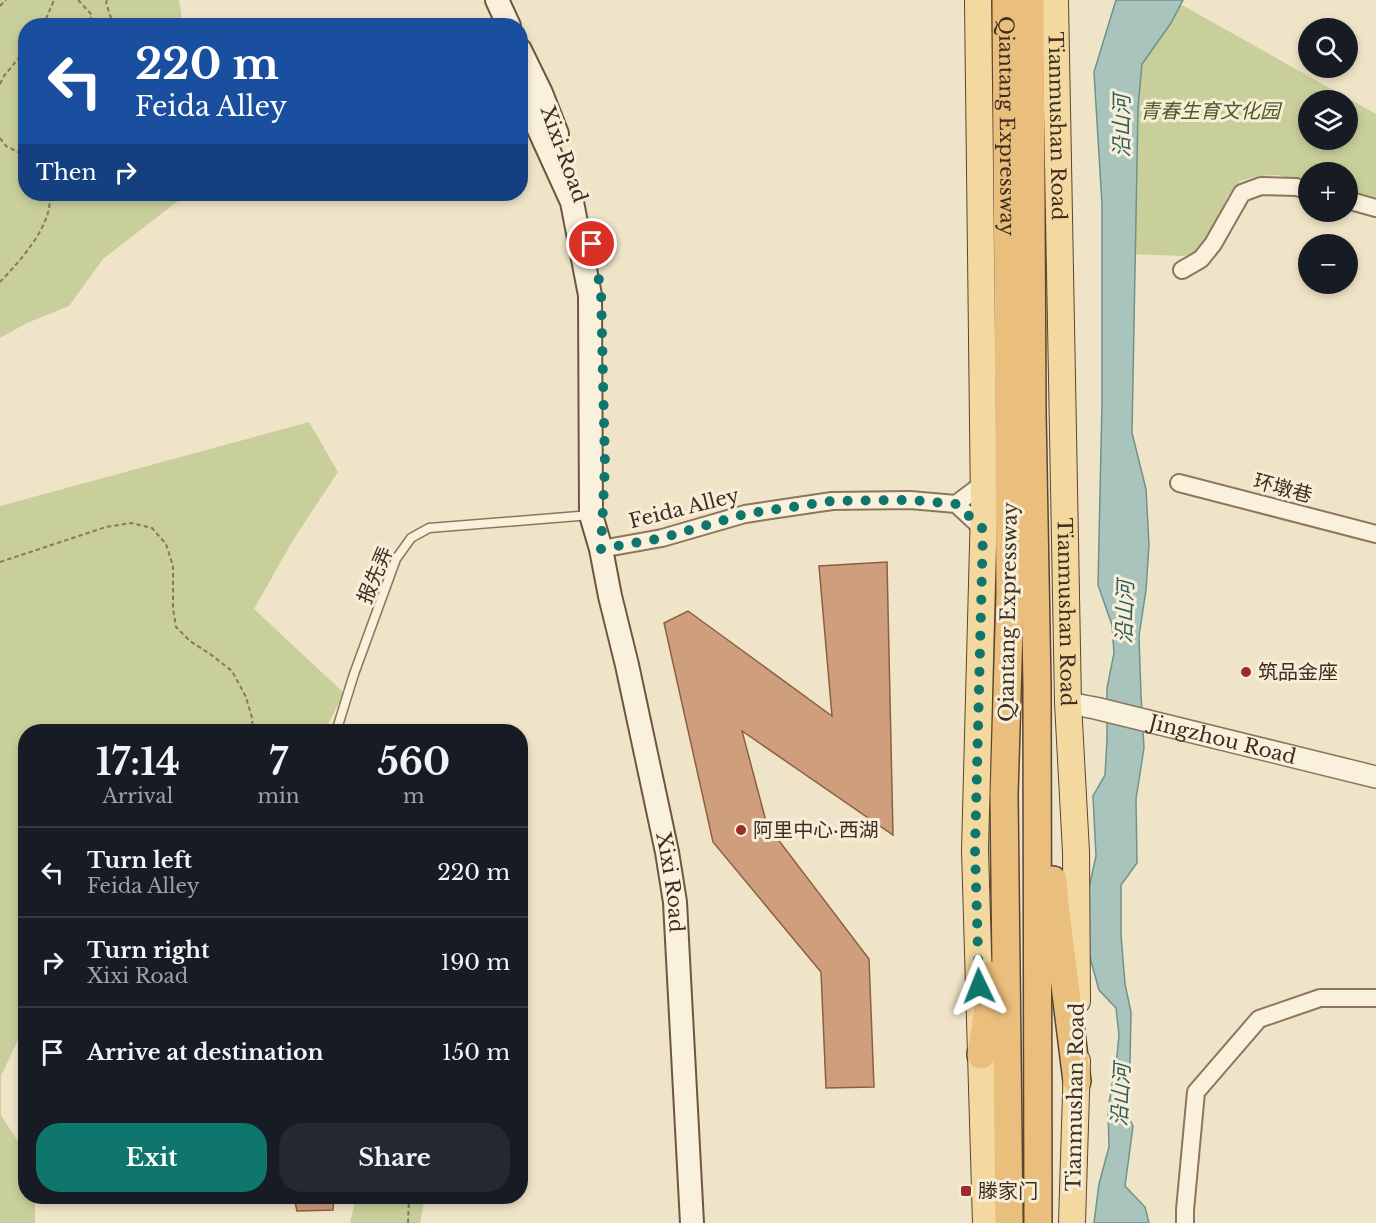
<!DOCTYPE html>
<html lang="en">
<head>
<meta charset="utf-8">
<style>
	:root { --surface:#171b24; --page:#242831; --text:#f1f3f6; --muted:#9ea1a6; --line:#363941; --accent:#0f766e }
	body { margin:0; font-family:"Libre Baskerville","Noto Sans SC",serif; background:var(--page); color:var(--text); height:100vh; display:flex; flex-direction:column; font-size:22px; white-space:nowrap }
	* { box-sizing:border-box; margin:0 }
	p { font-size:20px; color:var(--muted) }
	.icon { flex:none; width:33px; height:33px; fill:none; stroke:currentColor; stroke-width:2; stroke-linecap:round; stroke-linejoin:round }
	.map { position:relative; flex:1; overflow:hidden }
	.sheet { position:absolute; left:18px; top:724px; width:510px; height:480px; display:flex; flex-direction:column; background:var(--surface); border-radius:24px; box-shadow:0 3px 9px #0003 }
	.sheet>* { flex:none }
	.guide { position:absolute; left:18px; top:18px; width:510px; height:183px; border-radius:24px; box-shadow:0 3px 9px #0003; background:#1a4fa0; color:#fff; overflow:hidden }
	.controls { position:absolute; left:1298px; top:18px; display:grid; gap:12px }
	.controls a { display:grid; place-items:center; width:60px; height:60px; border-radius:50%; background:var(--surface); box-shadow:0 3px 9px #0003; font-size:30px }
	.pin { position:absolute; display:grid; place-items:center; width:51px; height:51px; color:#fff; margin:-26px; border:3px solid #fff; border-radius:50%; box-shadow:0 2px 6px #0007 }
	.me { position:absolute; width:66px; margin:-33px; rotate:358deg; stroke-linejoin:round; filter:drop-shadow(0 0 4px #0008) }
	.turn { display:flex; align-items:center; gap:21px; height:126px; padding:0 18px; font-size:27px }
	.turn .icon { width:78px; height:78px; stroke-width:2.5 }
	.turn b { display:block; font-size:42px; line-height:51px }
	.then { display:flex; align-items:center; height:57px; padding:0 18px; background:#0003; gap:12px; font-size:22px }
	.eta { display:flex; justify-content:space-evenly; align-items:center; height:102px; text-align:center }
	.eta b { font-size:36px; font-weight:800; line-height:42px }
	.button { display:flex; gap:12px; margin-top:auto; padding:12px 18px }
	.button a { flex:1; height:69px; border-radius:24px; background:var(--accent); color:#fff; font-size:24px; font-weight:800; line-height:69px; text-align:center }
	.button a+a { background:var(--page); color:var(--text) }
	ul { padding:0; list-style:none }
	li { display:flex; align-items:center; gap:18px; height:90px; padding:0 18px; border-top:2px solid var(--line) }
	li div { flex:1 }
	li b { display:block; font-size:22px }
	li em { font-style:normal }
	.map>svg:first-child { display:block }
	.green { fill:#c9cf9b; fill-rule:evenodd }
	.water { fill:#a9c4bc; stroke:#6f938a; stroke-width:1.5 }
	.building { fill:#cf9f7d; stroke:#8d5f41; stroke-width:1.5 }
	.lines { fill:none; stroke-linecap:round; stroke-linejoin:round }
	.service-casing { stroke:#8d765c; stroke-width:11 }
	.minor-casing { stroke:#8d765c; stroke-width:20 }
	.tertiary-casing { stroke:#8d765c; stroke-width:24 }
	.secondary-casing { stroke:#6f573f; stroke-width:26 }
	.primary-casing { stroke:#5b4430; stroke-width:28 }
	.trunk-casing { stroke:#5b4430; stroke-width:30 }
	.path { stroke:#8d765c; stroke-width:2; stroke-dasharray:4.5 3; stroke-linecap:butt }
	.service { stroke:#faf1dc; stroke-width:8 }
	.minor { stroke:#faf1dc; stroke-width:16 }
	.tertiary { stroke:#faf1dc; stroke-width:21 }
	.secondary { stroke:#faf1dc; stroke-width:22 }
	.primary { stroke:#f3d9a0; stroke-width:26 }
	.trunk { stroke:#eabe7c; stroke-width:27 }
	.route { stroke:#0f766e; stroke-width:10; stroke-dasharray:0 18 }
	.poi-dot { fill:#9e2a2b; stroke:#f7eed8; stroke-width:2 }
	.labels { text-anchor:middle; stroke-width:6; stroke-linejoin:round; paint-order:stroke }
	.park-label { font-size:20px; font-style:italic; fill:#4d5a26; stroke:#f7eed8 }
	.street-label { font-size:20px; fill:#3d2e20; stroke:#f7eed8 }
	.poi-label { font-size:20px; fill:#3d2e20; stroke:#f7eed8; text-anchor:start }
	.water-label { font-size:21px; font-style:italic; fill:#2f5d5a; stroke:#f7eed8 }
</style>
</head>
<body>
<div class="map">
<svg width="1376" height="1223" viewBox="0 0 1376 1223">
	<rect width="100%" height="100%" fill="#f0e4c8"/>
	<!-- green -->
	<path class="green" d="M0 0H179L183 25 26 26V194H187L103 259 69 306 27 323 0 338Z
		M1173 0 1376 114V200L1347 193V172H1308V183L1277 175 1258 176 1240 181 1229 194 1206 242 1197 252 1184 256 1127 254 1138 43ZM1308 100H1347V140H1308Z
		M309 422 338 472 293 540 254 609 344 693 324 732H26L25 1025 1 1076V1115L26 1154V1197H35V1223H0V506Z
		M356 1197H425L420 1223H350Z"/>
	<!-- water -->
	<path class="water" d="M1116 0H1183L1171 23 1142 64 1138 108 1132 433 1146 489 1149 545 1146 590 1139 636 1141 695 1144 748 1136 799 1137 863 1121 885V935L1125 984 1131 1012 1130 1062 1123 1105 1133 1126 1125 1186 1145 1207 1149 1223H1094L1099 1184 1109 1147 1108 1109 1117 1056 1119 1035 1116 1008 1099 990 1084 936 1087 897 1096 856 1093 796 1105 775 1107 739V688L1114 653 1112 625 1098 585 1102 403V205L1094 72Z"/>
	<!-- building -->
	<path class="building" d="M887 562 893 835 742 731 767 825 869 959 874 1087 826 1088 821 972 713 842 664 623 688 611 832 716 819 566Z
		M294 1197H334L333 1210 297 1211Z"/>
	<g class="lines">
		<defs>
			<path id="service" d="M213 194H215
				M336 732 354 674 396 559 411 538 429 528 591 515"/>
			<path id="minor" d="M1347 200 1376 208
				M1182 270 1201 259 1213 244 1242 193 1261 186 1296 187 1308 190
				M1179 483 1376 534
				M956 504 984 483
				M601 549 662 538 745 514 832 501 910 500 956 504 983 529
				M1185 1223V1210L1196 1092 1259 1019 1320 998H1376"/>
			<g id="tertiary">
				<path id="s1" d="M1068 703 1095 708 1376 777"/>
			</g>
			<g id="secondary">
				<path d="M497 0 509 26"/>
				<path d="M520 50 541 93 557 134"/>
				<path id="s2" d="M520 88 572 202 590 295 591 515 601 549 610 596 627 665 667 852 675 902 692 1223"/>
			</g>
			<g id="primary">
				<path d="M978 0 984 507 975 850 986 1223"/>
				<path id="s3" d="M1055 0 1068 703 1076 852 1077 1001"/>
				<path d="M1072 1223 1077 1061"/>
			</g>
			<g id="trunk">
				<path id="s4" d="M1006 0 1010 595 1004 795 1009 1223"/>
				<path d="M1030 0 1032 412 1037 685 1038 1223"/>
				<path d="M1053 880 1055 905 1077 1081"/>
				<path d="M981 1055 987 1015 990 975"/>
			</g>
		</defs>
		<!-- service casing -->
		<use href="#service" class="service-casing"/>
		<!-- minor casing -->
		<use href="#minor" class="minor-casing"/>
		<!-- tertiary casing -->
		<use href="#tertiary" class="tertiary-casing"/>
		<!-- secondary casing -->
		<use href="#secondary" class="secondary-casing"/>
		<!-- primary casing -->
		<use href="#primary" class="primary-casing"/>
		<!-- trunk casing -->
		<use href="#trunk" class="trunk-casing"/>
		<!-- path -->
		<path class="path" d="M78 0 92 15 87 26
			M107 0 106 3 112 21 117 26
			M0 6 6 0
			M43 26 54 0
			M0 84 4 76 26 49
			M0 138 6 146 26 156
			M0 282C19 262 55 223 49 194
			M0 562 106 527 131 523 152 528 166 544 173 566V609L176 627 190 641 210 654 232 671 246 697 252 718 253 732
			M408 1223 409 1197"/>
		<!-- service -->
		<use href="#service" class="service"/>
		<!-- minor -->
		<use href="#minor" class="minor"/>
		<!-- tertiary -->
		<use href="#tertiary" class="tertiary"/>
		<!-- secondary -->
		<use href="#secondary" class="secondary"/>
		<!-- primary -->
		<use href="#primary" class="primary"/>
		<!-- trunk -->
		<use href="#trunk" class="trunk"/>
	</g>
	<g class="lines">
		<!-- route -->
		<path class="route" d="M592 244 601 291 605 465 601 549 662 538 745 514 832 501 910 500 956 504 983 529 975 850 979 986"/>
	</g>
	<!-- markers -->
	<g class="poi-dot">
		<circle cx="1246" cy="672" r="6"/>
		<circle cx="741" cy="830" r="6"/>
		<rect x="960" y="1185" width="12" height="12" rx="3"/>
	</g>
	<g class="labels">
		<!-- park labels -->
		<g class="park-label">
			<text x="1210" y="118">青春生育文化园</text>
		</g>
		<!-- street labels -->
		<g class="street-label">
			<text dy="7" stroke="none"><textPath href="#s4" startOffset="126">Qiantang Expressway</textPath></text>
			<text dy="7" stroke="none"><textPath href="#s3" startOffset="126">Tianmushan Road</textPath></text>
			<text transform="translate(564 154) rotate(70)" y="7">Xixi Road</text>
			<text transform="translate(1283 488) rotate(15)" y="7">环墩巷</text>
			<text transform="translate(684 508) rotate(-14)" y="7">Feida Alley</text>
			<text transform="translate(375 575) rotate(-67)" y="7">报先弄</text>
			<text transform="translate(1008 612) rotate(-89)" y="7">Qiantang Expressway</text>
			<text dy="7" stroke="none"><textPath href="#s3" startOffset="612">Tianmushan Road</textPath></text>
			<text dy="7" stroke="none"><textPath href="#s1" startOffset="159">Jingzhou Road</textPath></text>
			<text dy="7" stroke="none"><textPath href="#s2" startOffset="816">Xixi Road</textPath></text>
			<text transform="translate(1075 1097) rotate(-89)" y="7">Tianmushan Road</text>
		</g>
		<!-- poi labels -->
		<g class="poi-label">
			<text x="1258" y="679">筑品金座</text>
			<text x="753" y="837">阿里中心·西湖</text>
			<text x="978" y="1198">滕家门</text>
		</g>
		<!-- water labels -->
		<g class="water-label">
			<text transform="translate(1122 126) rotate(-90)" y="7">沿山河</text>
			<text transform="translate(1125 612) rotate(-88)" y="7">沿山河</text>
			<text transform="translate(1121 1095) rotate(-87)" y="7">沿山河</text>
		</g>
	</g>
</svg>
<div class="controls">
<a><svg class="icon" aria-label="search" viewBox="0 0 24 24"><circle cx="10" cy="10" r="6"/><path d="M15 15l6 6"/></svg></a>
<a><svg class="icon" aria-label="layers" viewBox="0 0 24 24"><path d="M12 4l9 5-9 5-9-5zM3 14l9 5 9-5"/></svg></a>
<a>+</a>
<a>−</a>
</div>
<div class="pin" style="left:592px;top:244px;background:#d93025"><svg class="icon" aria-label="arrive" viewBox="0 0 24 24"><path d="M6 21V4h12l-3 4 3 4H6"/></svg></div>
<svg class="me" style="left:979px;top:986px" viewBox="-20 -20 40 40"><path d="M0-17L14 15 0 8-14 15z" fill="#0f766e" stroke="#fff" stroke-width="4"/></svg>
<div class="guide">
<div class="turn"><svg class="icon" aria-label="left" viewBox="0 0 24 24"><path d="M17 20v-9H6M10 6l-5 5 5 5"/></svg><div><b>220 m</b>Feida Alley</div></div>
<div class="then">Then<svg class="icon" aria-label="right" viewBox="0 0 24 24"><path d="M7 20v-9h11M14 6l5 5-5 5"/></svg></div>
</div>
<section class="sheet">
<div class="eta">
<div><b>17:14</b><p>Arrival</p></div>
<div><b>7</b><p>min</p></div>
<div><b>560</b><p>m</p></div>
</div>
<ul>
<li><svg class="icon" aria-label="left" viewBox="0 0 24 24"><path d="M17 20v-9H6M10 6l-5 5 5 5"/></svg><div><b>Turn left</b><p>Feida Alley</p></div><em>220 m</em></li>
<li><svg class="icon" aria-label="right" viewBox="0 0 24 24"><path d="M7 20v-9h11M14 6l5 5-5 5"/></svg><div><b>Turn right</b><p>Xixi Road</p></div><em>190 m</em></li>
<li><svg class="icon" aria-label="arrive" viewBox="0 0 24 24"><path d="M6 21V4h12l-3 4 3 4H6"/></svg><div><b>Arrive at destination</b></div><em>150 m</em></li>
</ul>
<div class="button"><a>Exit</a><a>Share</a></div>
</section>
</div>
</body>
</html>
